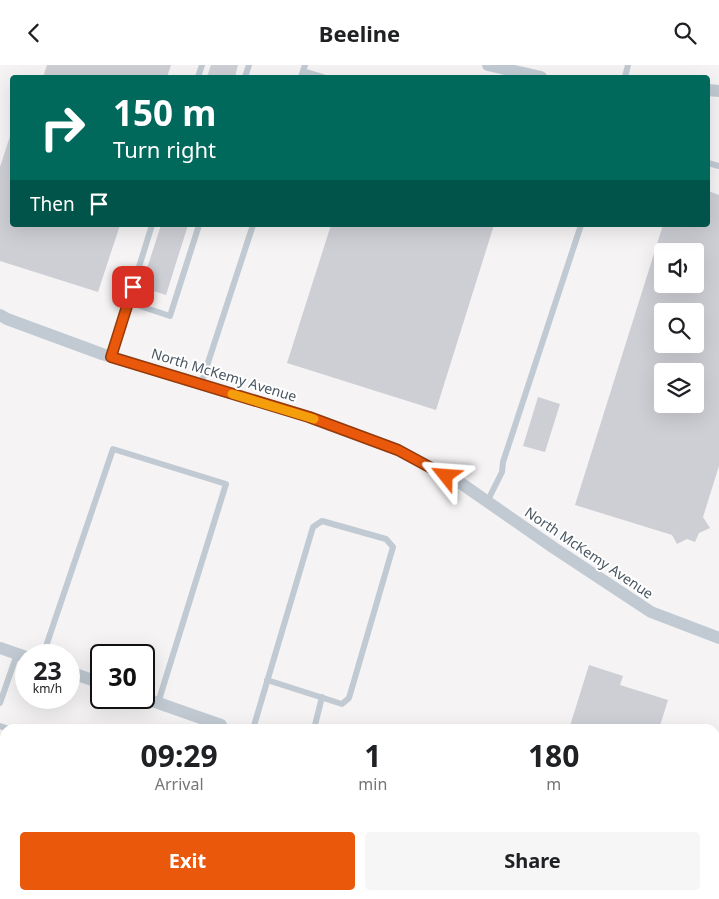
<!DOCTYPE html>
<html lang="en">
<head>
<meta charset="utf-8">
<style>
	:root { --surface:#fff; --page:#f6f6f6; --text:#202124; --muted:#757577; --accent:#ea580c }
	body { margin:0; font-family:"Noto Sans",sans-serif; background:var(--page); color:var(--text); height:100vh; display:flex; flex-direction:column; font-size:19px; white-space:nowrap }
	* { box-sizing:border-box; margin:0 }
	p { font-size:16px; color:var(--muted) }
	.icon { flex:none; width:28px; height:28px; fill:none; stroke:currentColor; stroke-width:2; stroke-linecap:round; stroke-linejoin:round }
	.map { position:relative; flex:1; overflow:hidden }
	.panel { position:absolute; left:0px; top:659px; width:720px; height:176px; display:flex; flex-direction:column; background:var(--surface); border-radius:15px 15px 0 0; box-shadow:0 5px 20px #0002 }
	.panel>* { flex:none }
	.hud { position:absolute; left:10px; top:10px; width:700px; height:152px; border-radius:5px; box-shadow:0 5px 20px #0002; background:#00695c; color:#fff; overflow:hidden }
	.tools { position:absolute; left:654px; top:178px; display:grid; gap:10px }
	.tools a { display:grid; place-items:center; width:50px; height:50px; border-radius:5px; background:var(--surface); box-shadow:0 5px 20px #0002; font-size:25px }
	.speed { position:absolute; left:15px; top:579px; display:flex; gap:10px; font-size:25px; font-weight:700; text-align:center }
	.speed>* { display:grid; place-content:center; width:65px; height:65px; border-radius:50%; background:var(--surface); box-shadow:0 5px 20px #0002; line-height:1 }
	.speed small { font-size:12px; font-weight:400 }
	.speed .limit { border:2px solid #111; border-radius:8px; background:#fff; color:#111 }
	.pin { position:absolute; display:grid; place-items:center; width:42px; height:42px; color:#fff; margin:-21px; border-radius:10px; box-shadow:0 2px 8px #0006 }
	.me { position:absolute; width:55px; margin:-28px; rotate:298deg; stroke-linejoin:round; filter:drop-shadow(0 0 4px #0008) }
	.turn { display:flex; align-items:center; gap:18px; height:105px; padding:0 20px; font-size:22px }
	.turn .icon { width:65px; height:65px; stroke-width:2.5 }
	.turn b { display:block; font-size:35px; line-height:42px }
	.then { display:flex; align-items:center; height:48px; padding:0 20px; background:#0003; gap:10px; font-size:19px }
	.eta { display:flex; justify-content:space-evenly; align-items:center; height:85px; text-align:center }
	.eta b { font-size:30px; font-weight:700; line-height:35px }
	.action { display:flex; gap:10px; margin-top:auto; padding:10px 20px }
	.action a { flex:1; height:58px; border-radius:5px; background:var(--accent); color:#fff; font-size:20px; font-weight:700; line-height:58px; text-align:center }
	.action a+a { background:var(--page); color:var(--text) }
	header { display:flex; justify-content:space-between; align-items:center; height:65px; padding:0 20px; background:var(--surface); font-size:22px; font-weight:700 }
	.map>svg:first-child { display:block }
	.building { fill:#cdcfd5; fill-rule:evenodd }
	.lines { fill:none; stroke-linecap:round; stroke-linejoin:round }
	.lane { stroke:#c1cad2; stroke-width:6 }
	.street { stroke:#c1cad2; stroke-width:12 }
	.secondary { stroke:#c1cbd6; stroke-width:18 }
	.route-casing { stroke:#983908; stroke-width:12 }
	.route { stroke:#ea580c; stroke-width:9 }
	.slow { stroke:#f59e0b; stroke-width:9 }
	.labels { text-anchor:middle; stroke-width:4; stroke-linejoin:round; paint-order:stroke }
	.street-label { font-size:14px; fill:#4a5661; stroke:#fff }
</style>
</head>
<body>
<header><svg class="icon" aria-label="back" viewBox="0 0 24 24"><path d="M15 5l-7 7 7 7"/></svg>Beeline<svg class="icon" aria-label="search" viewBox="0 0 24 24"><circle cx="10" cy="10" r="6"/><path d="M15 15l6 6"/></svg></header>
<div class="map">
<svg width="719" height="834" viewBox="0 0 719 834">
	<rect width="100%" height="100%" fill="#f5f3f3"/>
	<!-- building -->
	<path class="building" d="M47 0H171L167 12H43Z
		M211 0H238L235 12H207Z
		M12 65V160H120L98 227 0 196V102Z
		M708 126 719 130V401L703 452 710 463 699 468 695 477 687 474 677 479 672 470 575 440 663 160H708ZM662 186H695V219H662ZM662 246H695V279H662ZM662 306H695V339H662Z
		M161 160H188L166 230 141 222Z
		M331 160H494L436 345 287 298Z
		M538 332 560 339 545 387 523 381Z
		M589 600 623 611 620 620 668 635 659 664H569Z"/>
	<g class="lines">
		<!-- lane -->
		<path class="lane" d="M303 6 323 12
			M198 12 202 0
			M245 12 249 0
			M301 12 305 0
			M625 12 628 0
			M708 98 719 101
			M128 237 170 251 199 160
			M111 292 152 160
			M201 319 253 160
			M487 437 502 407 503 397 581 160
			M43 590 113 384 226 419 158 638
			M0 638 17 589
			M0 661 9 664
			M253 664 313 462 322 456 386 474 393 482 349 633 342 639 267 615
			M314 664 322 632
			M0 760 5 745
			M23 834 24 830
			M70 834 71 830
			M135 834 136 830
			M269 834 270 830
			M620 834 621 830"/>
		<!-- street -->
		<path class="street" d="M488 0 541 12
			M708 25 719 26
			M0 250 7 254 102 289 309 352 398 385 462 419 554 483 651 547 719 573
			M0 583 26 592
			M69 607 101 618
			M141 632 221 660 223 664
			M193 834 194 830"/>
		<!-- secondary -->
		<path class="secondary" d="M715 812 719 799
			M708 834 709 830"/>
	</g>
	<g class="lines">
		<defs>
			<path id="route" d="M133 222 111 292 309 352 398 385 446 411"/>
		</defs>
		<!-- route casing -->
		<use href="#route" class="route-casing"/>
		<!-- route -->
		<use href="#route" class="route"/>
		<!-- slow -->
		<path class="slow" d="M232 329 314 354"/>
	</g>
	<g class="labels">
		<!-- street labels -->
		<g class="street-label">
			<text transform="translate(224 310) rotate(17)" y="5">North McKemy Avenue</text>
			<text transform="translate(589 488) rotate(34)" y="5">North McKemy Avenue</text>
		</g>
	</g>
</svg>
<div class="tools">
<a><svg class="icon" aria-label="sound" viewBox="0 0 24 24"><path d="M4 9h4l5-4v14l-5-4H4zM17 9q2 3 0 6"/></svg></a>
<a><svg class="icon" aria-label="search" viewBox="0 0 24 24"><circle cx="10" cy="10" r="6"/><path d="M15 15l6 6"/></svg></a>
<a><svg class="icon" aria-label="layers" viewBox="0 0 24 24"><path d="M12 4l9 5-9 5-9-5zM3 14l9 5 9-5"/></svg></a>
</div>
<div class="speed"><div>23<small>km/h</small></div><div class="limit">30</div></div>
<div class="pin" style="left:133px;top:222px;background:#d93025"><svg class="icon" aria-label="arrive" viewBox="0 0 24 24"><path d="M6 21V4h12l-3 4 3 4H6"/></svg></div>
<svg class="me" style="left:446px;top:411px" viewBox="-20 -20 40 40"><path d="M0-17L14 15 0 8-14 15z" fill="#ea580c" stroke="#fff" stroke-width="4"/></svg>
<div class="hud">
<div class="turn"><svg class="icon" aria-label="right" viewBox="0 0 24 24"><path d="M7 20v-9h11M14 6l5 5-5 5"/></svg><div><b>150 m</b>Turn right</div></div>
<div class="then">Then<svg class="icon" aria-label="arrive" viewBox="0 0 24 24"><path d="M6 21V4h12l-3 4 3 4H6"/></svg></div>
</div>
<section class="panel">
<div class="eta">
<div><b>09:29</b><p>Arrival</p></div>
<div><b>1</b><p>min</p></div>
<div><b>180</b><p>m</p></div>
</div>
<div class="action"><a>Exit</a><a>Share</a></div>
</section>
</div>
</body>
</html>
